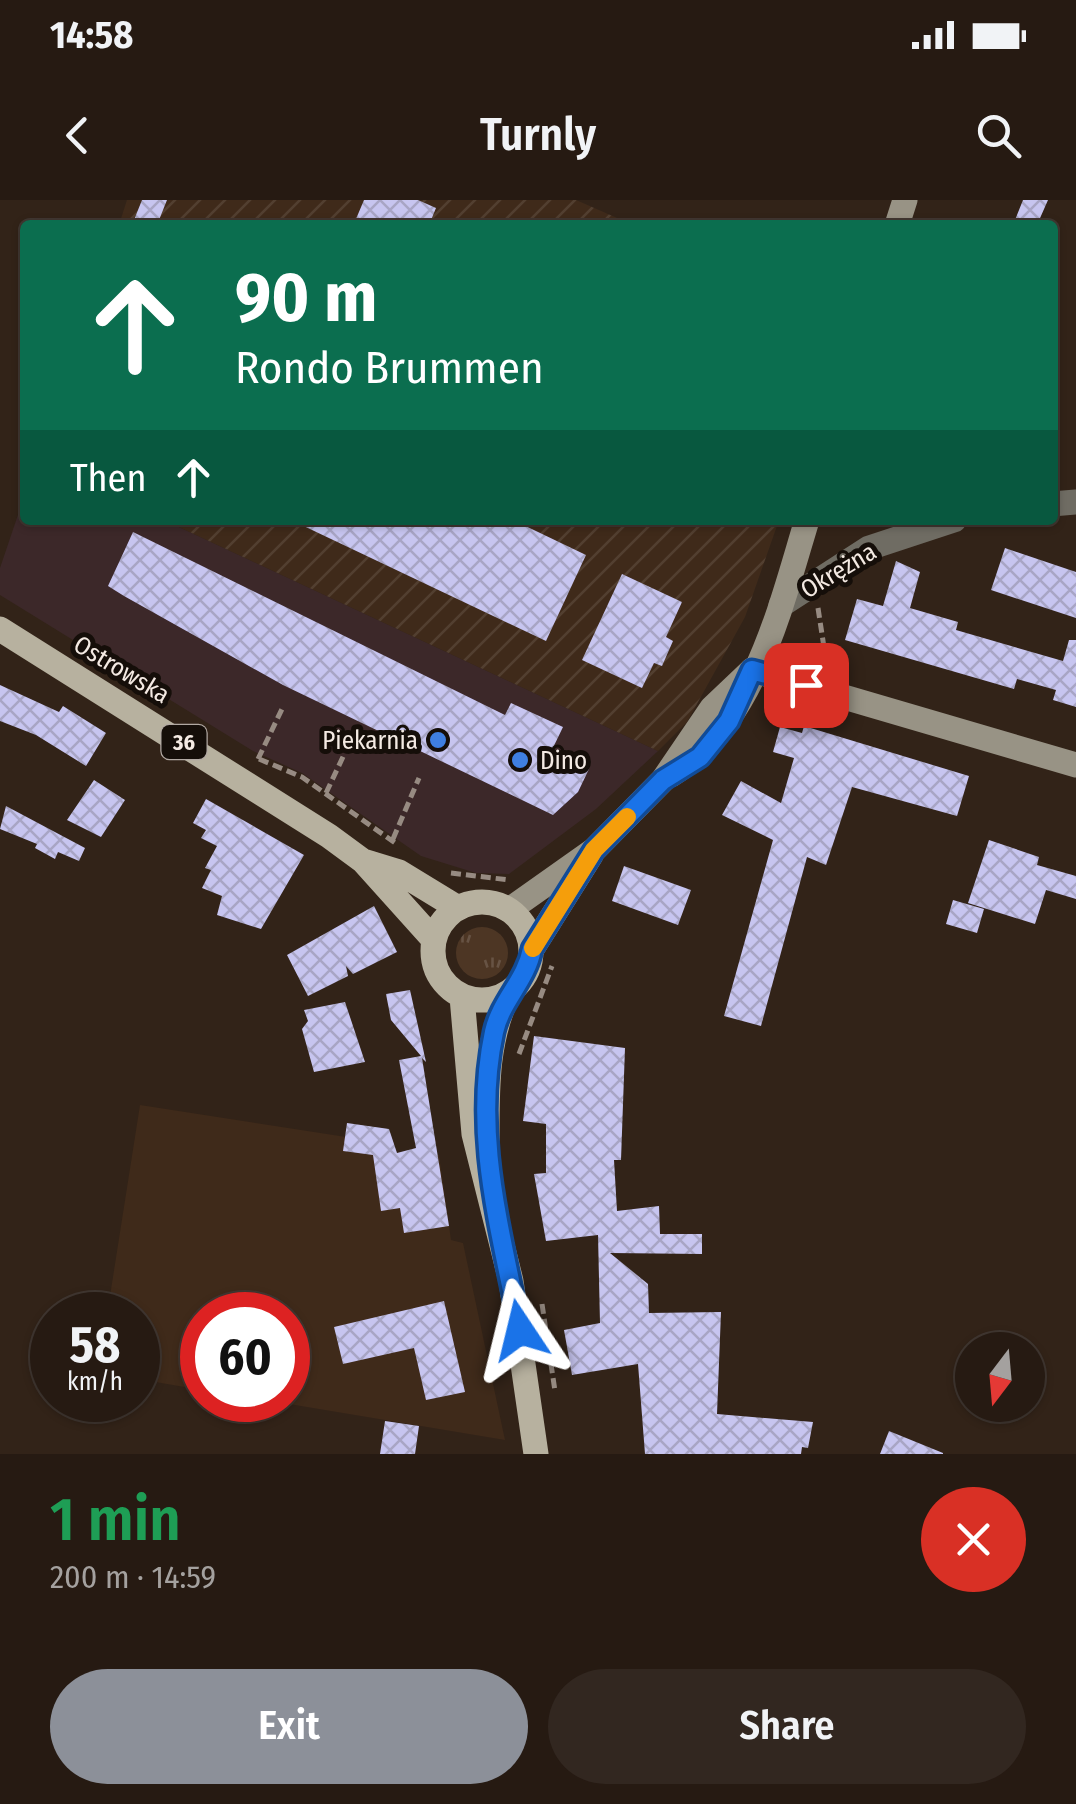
<!DOCTYPE html>
<html lang="en">
<head>
<meta charset="utf-8">
<style>
	:root { --surface:#261a12; --page:#322720; --text:#f1f3f6; --muted:#a4a19f; --line:#423832; --accent:#8c9099 }
	body { margin:0; font-family:"Fira Sans Condensed",sans-serif; background:var(--page); color:var(--text); height:100vh; display:flex; flex-direction:column; font-size:38px; white-space:nowrap }
	* { box-sizing:border-box; margin:0 }
	p { font-size:32px; color:var(--muted) }
	.icon { flex:none; width:55px; height:55px; fill:none; stroke:currentColor; stroke-width:2; stroke-linecap:round; stroke-linejoin:round }
	.map { position:relative; height:1254px; overflow:hidden }
	.panel { display:flex; flex-direction:column; background:var(--surface); flex:1 }
	.panel>* { flex:none }
	.guide { position:absolute; left:20px; top:20px; width:1038px; height:305px; border-radius:10px; box-shadow:0 2px 8px #0004,0 0 0 2px var(--line); background:#0b6e4f; color:#fff; overflow:hidden }
	.needle { width:65px; rotate:196deg }
	.fabs { position:absolute; left:955px; top:1132px; display:grid; gap:20px }
	.fabs a { display:grid; place-items:center; width:90px; height:90px; border-radius:50%; background:var(--surface); box-shadow:0 2px 8px #0004,0 0 0 2px var(--line); font-size:50px }
	.speed { position:absolute; left:30px; top:1092px; display:flex; gap:20px; font-size:50px; font-weight:700; text-align:center }
	.speed>* { display:grid; place-content:center; width:130px; height:130px; border-radius:50%; background:var(--surface); box-shadow:0 2px 8px #0004,0 0 0 2px var(--line); line-height:1 }
	.speed small { font-size:25px; font-weight:400 }
	.speed .limit { border:15px solid #d22; background:#fff; color:#111 }
	.pin { position:absolute; display:grid; place-items:center; width:85px; height:85px; color:#fff; margin:-42px; border-radius:20px; box-shadow:0 5px 15px #0006 }
	.me { position:absolute; width:110px; margin:-55px; rotate:350deg; stroke-linejoin:round; filter:drop-shadow(0 0 8px #0008) }
	.turn { display:flex; align-items:center; gap:35px; height:210px; padding:0 50px; font-size:45px }
	.turn .icon { width:130px; height:130px; stroke-width:2.5 }
	.turn b { display:block; font-size:70px; line-height:85px }
	.then { display:flex; align-items:center; height:95px; padding:0 50px; background:#0003; gap:20px; font-size:38px }
	.round { display:grid; place-items:center; flex:none; width:105px; height:105px; border-radius:52px; background:var(--page) }
	.head { display:flex; align-items:center; justify-content:space-between; height:170px; padding:0 50px }
	h1 { font-size:60px; font-weight:600; line-height:75px; color:#1e9e55 }
	.button { display:flex; gap:20px; margin-top:auto; padding:20px 50px }
	.button a { flex:1; height:115px; border-radius:60px; background:var(--accent); color:#fff; font-size:40px; font-weight:600; line-height:115px; text-align:center }
	.button a+a { background:var(--page); color:var(--text) }
	.status { display:flex; justify-content:space-between; align-items:center; height:70px; padding:0 50px; background:var(--surface); direction:ltr }
	.status svg { height:28px; fill:currentColor }
	header { display:flex; justify-content:space-between; align-items:center; height:130px; padding:0 50px; background:var(--surface); font-size:45px; font-weight:600 }
	.map>svg:first-child { display:block }
	.commercial { fill:#3c2829 }
	.industrial { fill:url(#industrial-furrows) }
	.built { fill:#3f2a1a }
	.grass { fill:url(#grass-tufts) }
	.building { fill:url(#building-cross-hatch) }
	.lines { fill:none; stroke-linecap:round; stroke-linejoin:round }
	.path { stroke:#978b82; stroke-width:5; stroke-dasharray:10 5; stroke-linecap:butt }
	.street { stroke:#6f6c63; stroke-width:25 }
	.secondary { stroke:#989385; stroke-width:25 }
	.primary { stroke:#b7b19f; stroke-width:25 }
	.route-casing { stroke:#114b97; stroke-width:25 }
	.route { stroke:#1a73e8; stroke-width:18 }
	.slow { stroke:#f59e0b; stroke-width:18 }
	.shop-dot { fill:#3f7fe0; stroke:#150e09; stroke-width:4 }
	.labels { text-anchor:middle; stroke-width:10; stroke-linejoin:round; paint-order:stroke }
	.shield { fill:#150e09; stroke:#b1a8a2; stroke-width:2.5 }
	.shield-label { font-size:22px; font-weight:bold; fill:#f4eae3 }
	.street-label { font-size:25px; fill:#f4eae3; stroke:#150e09 }
	.poi-label { font-size:25px; fill:#f4eae3; stroke:#150e09; text-anchor:end }
</style>
</head>
<body>
<div class="status"><b>14:58</b><svg viewBox="0 0 49 12"><path d="M0 12V9h3v3zM5 12V6h3v6zM10 12V3h3v9zM15 12V0h3v12zM26 1h20v11H26zM47 4h2v5h-2z"/></svg></div>
<header><svg class="icon" aria-label="back" viewBox="0 0 24 24"><path d="M15 5l-7 7 7 7"/></svg>Turnly<svg class="icon" aria-label="search" viewBox="0 0 24 24"><circle cx="10" cy="10" r="6"/><path d="M15 15l6 6"/></svg></header>
<div class="map">
<svg width="1076" height="1254" viewBox="0 0 1076 1254">
	<defs>
		<pattern id="industrial-furrows" width="10" height="10" patternUnits="userSpaceOnUse" patternTransform="scale(2.5)"><rect width="10" height="10" fill="#3f2a1a"/><path d="M-1 1l2-2M0 10L10 0M9 11l2-2" fill="none" stroke="#523f30"/></pattern>
		<pattern id="grass-tufts" width="24" height="20" patternUnits="userSpaceOnUse" patternTransform="scale(2.5)"><rect width="24" height="20" fill="#4d3624"/><path d="M3 7l-1-3M5 7V3M7 7l1-3M15 17l-1-3M17 17v-4M19 17l1-3" fill="none" stroke="#675344"/></pattern>
		<pattern id="building-cross-hatch" width="8" height="8" patternUnits="userSpaceOnUse" patternTransform="scale(2.5)"><rect width="8" height="8" fill="#c7c5f0"/><path d="M0 0l8 8M0 8l8-8" fill="none" stroke="#a8a5c5"/></pattern>
	</defs>
	<rect width="100%" height="100%" fill="#322318"/>
	<!-- commercial -->
	<path class="commercial" d="M25 294V320H164L658 551 596 609 509 674 476 673 421 656 302 573 253 551 0 395V368Z"/>
	<!-- industrial -->
	<path class="industrial" d="M127 0H576L633 25H119Z
		M164 320H779L745 417 687 522 658 551Z"/>
	<!-- built -->
	<path class="built" d="M140 905 385 943 395 960 439 955 451 1040 463 1043 505 1240 265 1200H288V1115H202V1190L138 1179V1115H107Z"/>
	<!-- grass -->
	<path class="grass" d="M456 753a26 26 0 1 1 52 0a26 26 0 1 1-52 0Z"/>
	<!-- building -->
	<path class="building" d="M142 0H167L157 25H132Z
		M364 0H418L436 8 429 25H369L356 19Z
		M1023 0H1048L1037 25H1013Z
		M291 320H513L586 355 546 441Z
		M133 332 505 515 511 503 563 527 551 552 589 569 578 592 553 615 283 485 124 396 108 386Z
		M1005 348 1076 372V418L991 390Z
		M896 361 920 372 910 408 958 422 956 430 1063 461 1069 440H1076V507L1053 500 1056 490 1017 479 1014 489 845 440 857 399 883 406Z
		M622 374 682 402 666 437 673 441 662 466 654 463 642 488 582 460Z
		M0 485 59 512 63 506 106 533 86 566 36 535 0 521Z
		M804 526 969 576 957 616 852 587 826 665 807 657 761 826 724 816 773 640 722 615 741 581 781 603 794 558 773 552 780 527 802 533Z
		M94 580 125 600 101 637 67 620Z
		M206 599 304 655 261 729 217 715 222 696 202 688 211 670 205 668 217 646 201 638 206 630 193 623Z
		M6 606 85 648 79 661 58 652 55 659 35 648 37 644 0 629Z
		M989 640 1039 657 1037 665 1076 676V699L1046 690 1035 724 968 703Z
		M624 666 691 690 678 725 612 701Z
		M953 700 984 709 977 733 946 724Z
		M374 706 397 752 353 774 346 766 348 776 308 796 287 755Z
		M410 790 426 862 422 858 449 1026 404 1033 400 1008 381 1011 373 955 343 951 347 923 389 929 397 953 416 948 399 860 421 856 391 820 386 794Z
		M345 802 365 862 314 872 302 829 308 821 304 810Z
		M534 836 625 848 621 960H614L617 1011 659 1006 660 1034H702V1054L610 1053 648 1084 649 1113 721 1112 717 1214 813 1222 808 1248 802 1247 801 1254H645L638 1164 572 1175 564 1130 600 1123 598 1035 546 1041 534 974 546 973V924L523 921Z
		M444 1101 465 1192 426 1200 414 1148 343 1164 334 1127Z
		M385 1221 419 1226 415 1254H380Z
		M889 1231 943 1253V1254H880Z"/>
	<g class="lines">
		<!-- path -->
		<path class="path" d="M818 408 827 467
			M258 559 283 507
			M259 559 302 577 398 645
			M326 593 350 542
			M393 639 419 578
			M451 673 509 680
			M519 854 552 766
			M542 1104 555 1191"/>
		<!-- street -->
		<path class="street" d="M1052 304 1076 302
			M781 405 869 348 954 320"/>
		<!-- secondary -->
		<path class="secondary" d="M897 25 905 0
			M752 470 1076 565
			M671 575C754 523 780 409 807 320
			M509 710 594 650 663 580 712 508 752 470
			M532 749 591 655"/>
		<!-- primary -->
		<path class="primary" d="M0 429 329 636 363 661 434 740
			M363 661 399 672 458 708
			M433 751a49 49 0 1 1 98 0a49 49 0 1 1-98 0Z
			M462 797 474 934 511 1081 536 1254
			M487 940C487 889 486 840 509 793"/>
	</g>
	<g class="lines">
		<defs>
			<path id="route" d="M520 1130C501 1030 472 935 494 832 501 800 526 781 532 749L594 650 663 580 700 557 729 521 752 470 806 485"/>
		</defs>
		<!-- route casing -->
		<use href="#route" class="route-casing"/>
		<!-- route -->
		<use href="#route" class="route"/>
		<!-- slow -->
		<path class="slow" d="M533 748 594 650 627 617"/>
	</g>
	<!-- markers -->
	<g class="shop-dot">
		<circle cx="438" cy="540" r="10"/>
		<circle cx="520" cy="560" r="10"/>
	</g>
	<g class="labels">
		<!-- shield labels -->
		<rect class="shield" x="161.5" y="525" width="45" height="34" rx="8"/>
		<g class="shield-label">
			<text x="184" y="550">36</text>
		</g>
		<!-- street labels -->
		<g class="street-label">
			<text transform="translate(838 370) rotate(-31)" y="9">Okrężna</text>
			<text transform="translate(122 469) rotate(31)" y="9">Ostrowska</text>
		</g>
		<!-- poi labels -->
		<g class="poi-label">
			<text x="418" y="549">Piekarnia</text>
			<text x="540" y="569" text-anchor="start">Dino</text>
		</g>
	</g>
</svg>
<div class="fabs">
<a><svg class="needle" viewBox="-14 -14 28 28"><path d="M0-13l5 13h-10z" fill="#e53935"/><path d="M0 13l5-13h-10z" fill="#a4a19f"/></svg></a>
</div>
<div class="speed"><div>58<small>km/h</small></div><div class="limit">60</div></div>
<div class="pin" style="left:806px;top:485px;background:#d93025"><svg class="icon" aria-label="arrive" viewBox="0 0 24 24"><path d="M6 21V4h12l-3 4 3 4H6"/></svg></div>
<svg class="me" style="left:520px;top:1130px" viewBox="-20 -20 40 40"><path d="M0-17L14 15 0 8-14 15z" fill="#1a73e8" stroke="#fff" stroke-width="4"/></svg>
<div class="guide">
<div class="turn"><svg class="icon" aria-label="ahead" viewBox="0 0 24 24"><path d="M12 20V5M6 11l6-6 6 6"/></svg><div><b>90 m</b>Rondo Brummen</div></div>
<div class="then">Then<svg class="icon" aria-label="ahead" viewBox="0 0 24 24"><path d="M12 20V5M6 11l6-6 6 6"/></svg></div>
</div>
</div>
<section class="panel">
<div class="head"><div><h1>1 min</h1><p>200 m · 14:59</p></div><a class="round" style="background:#d93025;color:#fff"><svg class="icon" aria-label="close" viewBox="0 0 24 24"><path d="M6 6l12 12M18 6L6 18"/></svg></a></div>
<div class="button"><a>Exit</a><a>Share</a></div>
</section>
</body>
</html>
